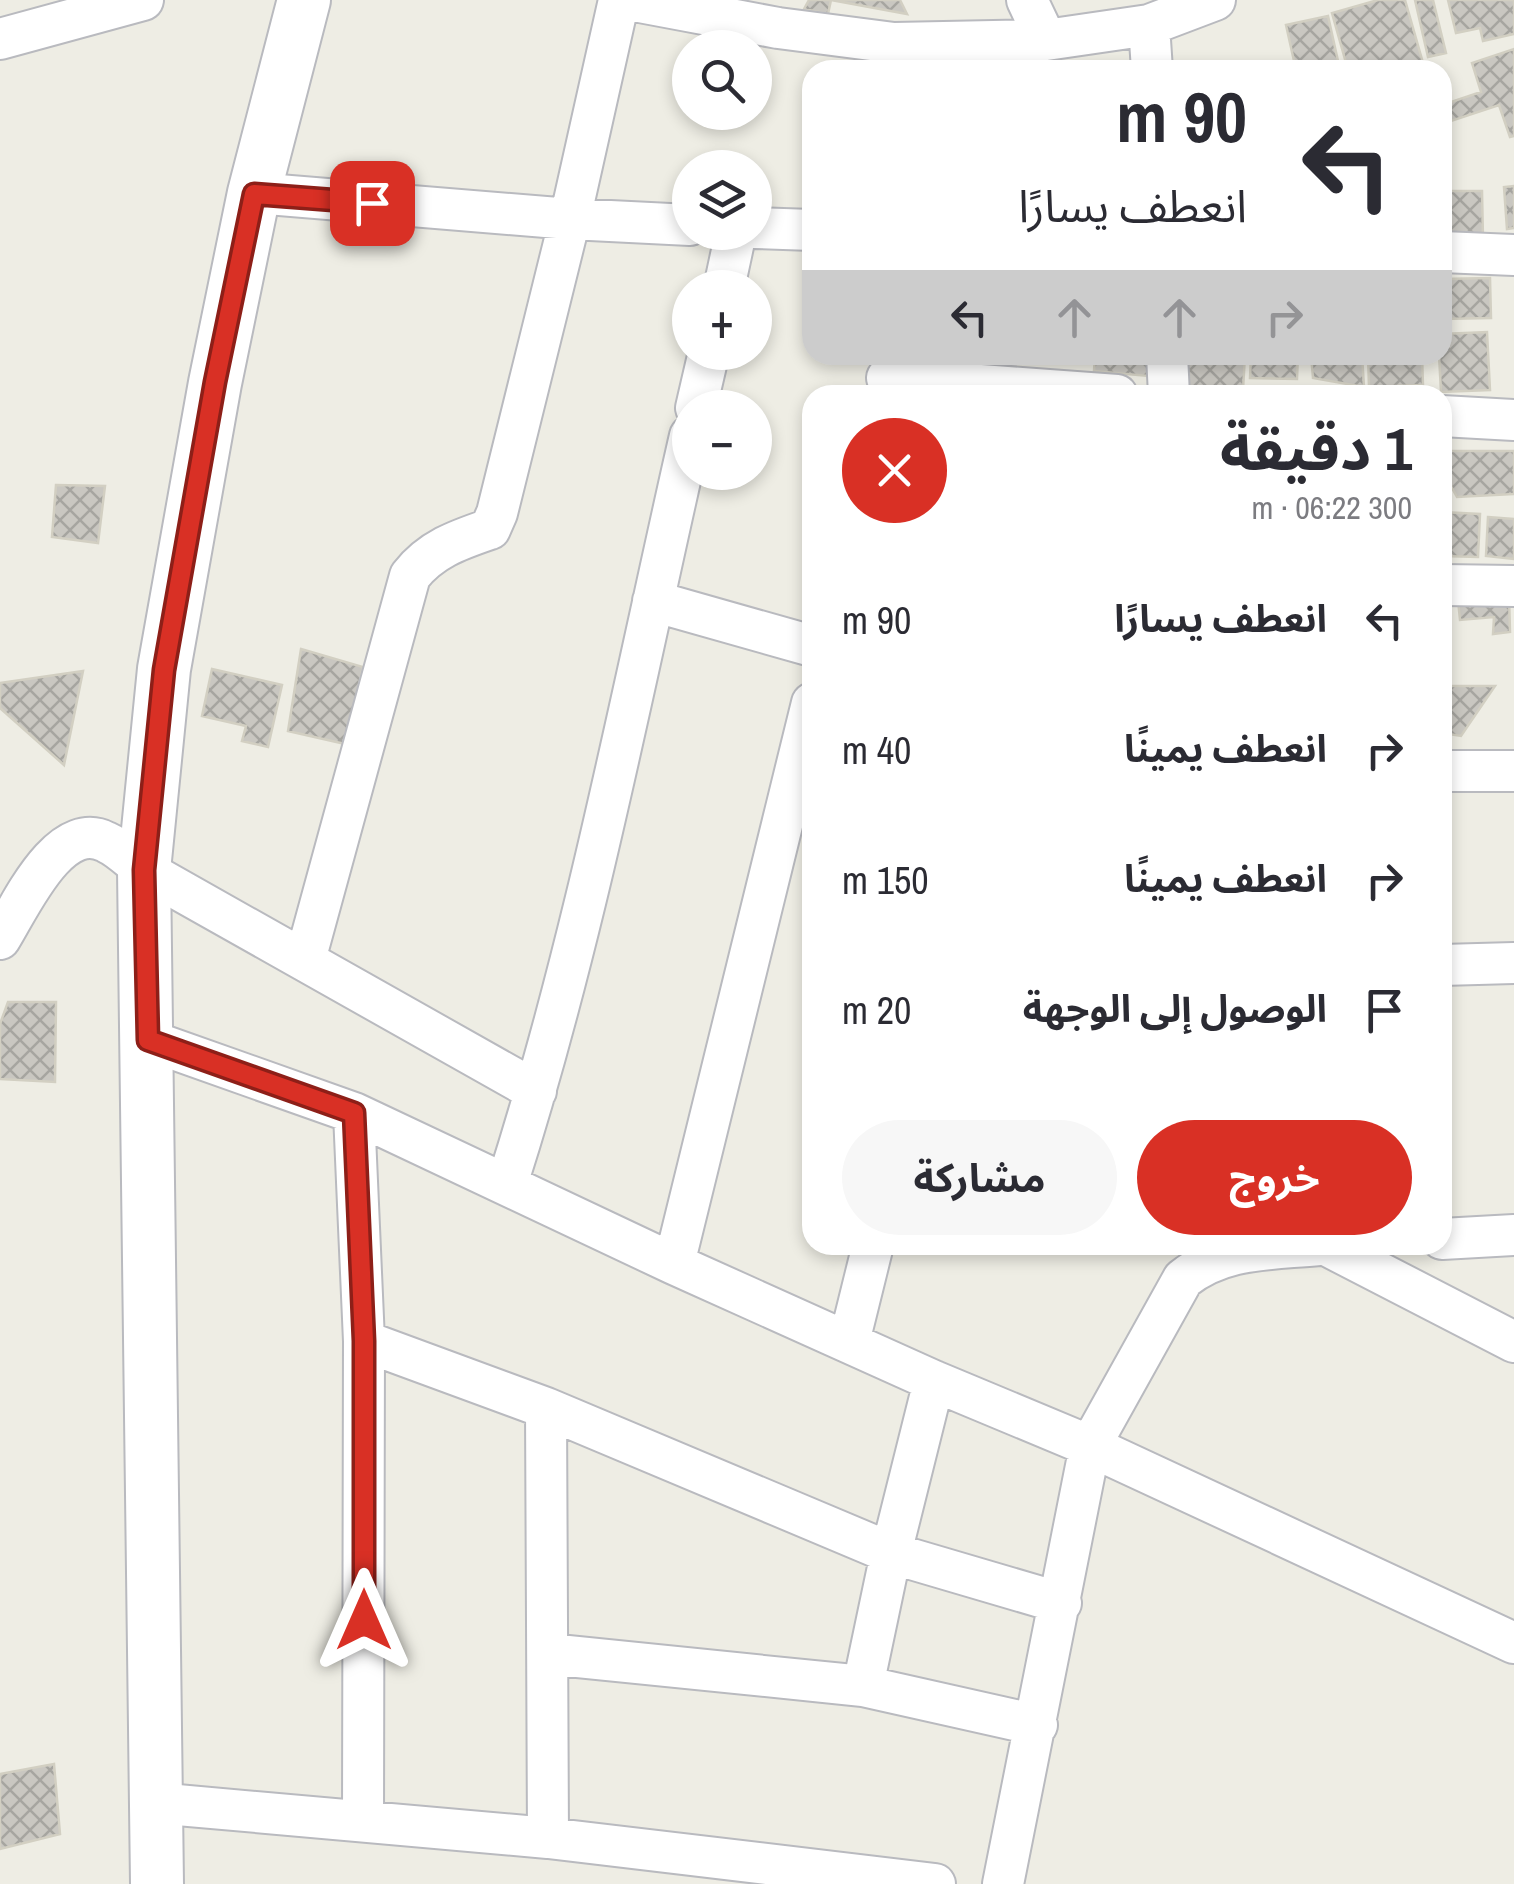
<!DOCTYPE html>
<html lang="ar">
<head>
<meta charset="utf-8">
<style>
	:root { --surface:#fff; --page:#f7f7f7; --text:#2b2b33; --muted:#7c7c81; --accent:#d93025 }
	body { margin:0; font-family:"Archivo Narrow","Noto Sans Arabic",sans-serif; background:var(--page); color:var(--text); direction:rtl; height:100vh; display:flex; flex-direction:column; font-size:38px; white-space:nowrap }
	* { box-sizing:border-box; margin:0 }
	p { font-size:32px; color:var(--muted) }
	.icon { flex:none; width:55px; height:55px; fill:none; stroke:currentColor; stroke-width:2; stroke-linecap:round; stroke-linejoin:round }
	.map { position:relative; flex:1; overflow:hidden; direction:ltr }
	.side { position:absolute; left:802px; top:385px; width:650px; height:870px; display:flex; flex-direction:column; background:var(--surface); border-radius:30px; box-shadow:0 5px 15px #0003; direction:rtl }
	.side>* { flex:none }
	.top-card { position:absolute; left:802px; top:60px; width:650px; height:305px; border-radius:30px; box-shadow:0 5px 15px #0003; direction:rtl; background:#fff; color:var(--text); overflow:hidden }
	.tools { position:absolute; left:672px; top:30px; display:grid; gap:20px }
	.tools a { display:grid; place-items:center; width:100px; height:100px; border-radius:50%; background:var(--surface); box-shadow:0 5px 15px #0003; font-size:50px }
	.pin { position:absolute; display:grid; place-items:center; width:85px; height:85px; color:#fff; margin:-42px; border-radius:20px; box-shadow:0 5px 15px #0006 }
	.me { position:absolute; width:110px; margin:-55px; rotate:0deg; stroke-linejoin:round; filter:drop-shadow(0 0 8px #0008) }
	.turn { display:flex; align-items:center; gap:35px; height:210px; padding:0 40px; font-size:45px }
	.turn .icon { width:130px; height:130px; stroke-width:2.5 }
	.turn b { display:block; font-size:70px; line-height:85px }
	.lanes { display:flex; align-items:center; height:95px; padding:0 40px; background:#0003; justify-content:center; gap:50px; direction:ltr }
	.lanes .off { opacity:.35 }
	.round { display:grid; place-items:center; flex:none; width:105px; height:105px; border-radius:52px; background:var(--page) }
	.headline { display:flex; align-items:center; justify-content:space-between; height:170px; padding:0 40px }
	h1 { font-size:60px; font-weight:700; line-height:75px }
	.primary-button { display:flex; gap:20px; margin-top:auto; padding:20px 40px }
	.primary-button a { flex:1; height:115px; border-radius:60px; background:var(--accent); color:#fff; font-size:40px; font-weight:700; line-height:115px; text-align:center }
	.primary-button a+a { background:var(--page); color:var(--text) }
	ul { padding:0; list-style:none }
	li { display:flex; align-items:center; gap:30px; height:130px; padding:0 40px }
	li div { flex:1 }
	li b { display:block; font-size:38px }
	li em { font-style:normal }
	.map>svg:first-child { display:block }
	.building { fill:url(#building-cross-hatch); stroke:#d2cfc2; stroke-width:2.5 }
	.lines { fill:none; stroke-linecap:round; stroke-linejoin:round }
	.minor-casing { stroke:#b9babf; stroke-width:44 }
	.tertiary-casing { stroke:#b9babf; stroke-width:56 }
	.minor { stroke:#fff; stroke-width:40 }
	.tertiary { stroke:#fff; stroke-width:52 }
	.route-casing { stroke:#8d1f18; stroke-width:25 }
	.route { stroke:#d93025; stroke-width:18 }
</style>
</head>
<body>
<div class="map">
<svg width="1514" height="1884" viewBox="0 0 1514 1884">
	<defs>
		<pattern id="building-cross-hatch" width="8" height="8" patternUnits="userSpaceOnUse" patternTransform="scale(2.5)"><rect width="8" height="8" fill="#c9c7c1"/><path d="M0 0l8 8M0 8l8-8" fill="none" stroke="#a6a5a0"/></pattern>
	</defs>
	<rect width="100%" height="100%" fill="#eeede4"/>
	<!-- building -->
	<path class="building" d="M809 0H900L907 14 831 0 828 14 804 9Z
		M1378 0H1405L1425 70H1348L1332 13Z
		M1415 0H1433L1446 53 1428 57Z
		M1448 0H1514V34L1483 41 1480 28 1456 33Z
		M1328 16 1340 70H1296L1286 25Z
		M1514 49V136L1510 137 1499 105 1451 121 1445 104 1481 92 1472 63Z
		M1514 186V228L1507 229 1504 187Z
		M1442 191H1482L1483 239H1442Z
		M1490 278 1491 318 1442 319V279Z
		M1487 332 1490 390 1441 392 1439 355H1442V334Z
		M905 355H967L965 367 901 379Z
		M1095 355H1150L1148 376 1094 371Z
		M1178 355H1245L1243 390 1177 389Z
		M1251 355H1298L1297 379 1250 378Z
		M1311 355H1362L1364 387 1313 378Z
		M1368 355H1422L1423 385 1369 387Z
		M1442 451H1514V494L1457 497 1442 470Z
		M56 485 105 486 98 543 52 537Z
		M1442 512 1480 514 1478 557 1442 556Z
		M1488 517 1514 519V559L1486 556Z
		M1509 595 1510 632 1493 634 1494 617 1460 620 1458 600Z
		M1442 600H1447L1448 632H1442Z
		M301 649 363 667 345 744 288 731Z
		M212 669 282 685 268 747 242 741 246 726 202 716Z
		M83 671 64 765 0 708V683Z
		M1442 686H1495L1461 736 1442 733Z
		M8 1002H56L55 1082 0 1079V1024Z
		M54 1764 60 1834 0 1849V1774Z"/>
	<g class="lines">
		<defs>
			<path id="minor" d="M629 0 778 28 894 43 1046 40 1149 25 1215 0
				M1027 0 1046 40
				M1149 25 1152 70
				M0 39 143 0
				M254 193 570 219 690 225
				M755 228 812 230
				M1442 252 1514 255
				M724 288 736 232
				M1167 355 1169 395
				M887 378 1117 395
				M696 408 709 352
				M1442 416 1514 420
				M1442 585 1514 586
				M653 601 812 646
				M1442 771H1514
				M0 939C20 907 59 818 106 842 120 848 132 861 144 870L536 1091
				M305 960 410 576C431 549 458 540 490 529L497 513 570 219 619 0
				M1442 965 1514 963
				M148 1040 354 1113 674 1264 934 1381 1090 1446 1514 1643
				M354 1113 364 1341 363 1820
				M507 1184C585 940 633 686 690 436
				M1442 1239 1514 1235
				M1326 1245 1514 1342
				M674 1264 812 703
				M364 1341 546 1408 891 1553 1061 1603
				M849 1342 873 1245
				M546 1408 548 1838
				M548 1654 863 1686 1037 1725
				M863 1686 891 1553 934 1381
				M155 1803 548 1838 935 1884
				M1003 1884 1090 1446 1183 1279C1223 1247 1269 1250 1319 1245"/>
			<path id="tertiary" d="M157 1884 144 870 164 669 215 383 254 193 304 0"/>
		</defs>
		<!-- minor casing -->
		<use href="#minor" class="minor-casing"/>
		<!-- tertiary casing -->
		<use href="#tertiary" class="tertiary-casing"/>
		<!-- minor -->
		<use href="#minor" class="minor"/>
		<!-- tertiary -->
		<use href="#tertiary" class="tertiary"/>
	</g>
	<g class="lines">
		<defs>
			<path id="route" d="M364 1620V1341L354 1113 148 1040 144 870 164 670 215 382 254 194 372 203"/>
		</defs>
		<!-- route casing -->
		<use href="#route" class="route-casing"/>
		<!-- route -->
		<use href="#route" class="route"/>
	</g>
</svg>
<div class="tools">
<a><svg class="icon" aria-label="search" viewBox="0 0 24 24"><circle cx="10" cy="10" r="6"/><path d="M15 15l6 6"/></svg></a>
<a><svg class="icon" aria-label="layers" viewBox="0 0 24 24"><path d="M12 4l9 5-9 5-9-5zM3 14l9 5 9-5"/></svg></a>
<a>+</a>
<a>−</a>
</div>
<div class="pin" style="left:372px;top:203px;background:#d93025"><svg class="icon" aria-label="arrive" viewBox="0 0 24 24"><path d="M6 21V4h12l-3 4 3 4H6"/></svg></div>
<svg class="me" style="left:364px;top:1620px" viewBox="-20 -20 40 40"><path d="M0-17L14 15 0 8-14 15z" fill="#d93025" stroke="#fff" stroke-width="4"/></svg>
<div class="top-card">
<div class="turn"><svg class="icon" aria-label="left" viewBox="0 0 24 24"><path d="M17 20v-9H6M10 6l-5 5 5 5"/></svg><div><b>90 m</b>انعطف يسارًا</div></div>
<div class="lanes"><svg class="icon" aria-label="left" viewBox="0 0 24 24"><path d="M17 20v-9H6M10 6l-5 5 5 5"/></svg><svg class="icon off" aria-label="ahead" viewBox="0 0 24 24"><path d="M12 20V5M6 11l6-6 6 6"/></svg><svg class="icon off" aria-label="ahead" viewBox="0 0 24 24"><path d="M12 20V5M6 11l6-6 6 6"/></svg><svg class="icon off" aria-label="right" viewBox="0 0 24 24"><path d="M7 20v-9h11M14 6l5 5-5 5"/></svg></div>
</div>
<section class="side">
<div class="headline"><div><h1>1 دقيقة</h1><p>300 m · 06:22</p></div><a class="round" style="background:#d93025;color:#fff"><svg class="icon" aria-label="close" viewBox="0 0 24 24"><path d="M6 6l12 12M18 6L6 18"/></svg></a></div>
<ul>
<li><svg class="icon" aria-label="left" viewBox="0 0 24 24"><path d="M17 20v-9H6M10 6l-5 5 5 5"/></svg><div><b>انعطف يسارًا</b></div><em>90 m</em></li>
<li><svg class="icon" aria-label="right" viewBox="0 0 24 24"><path d="M7 20v-9h11M14 6l5 5-5 5"/></svg><div><b>انعطف يمينًا</b></div><em>40 m</em></li>
<li><svg class="icon" aria-label="right" viewBox="0 0 24 24"><path d="M7 20v-9h11M14 6l5 5-5 5"/></svg><div><b>انعطف يمينًا</b></div><em>150 m</em></li>
<li><svg class="icon" aria-label="arrive" viewBox="0 0 24 24"><path d="M6 21V4h12l-3 4 3 4H6"/></svg><div><b>الوصول إلى الوجهة</b></div><em>20 m</em></li>
</ul>
<div class="primary-button"><a>خروج</a><a>مشاركة</a></div>
</section>
</div>
</body>
</html>
